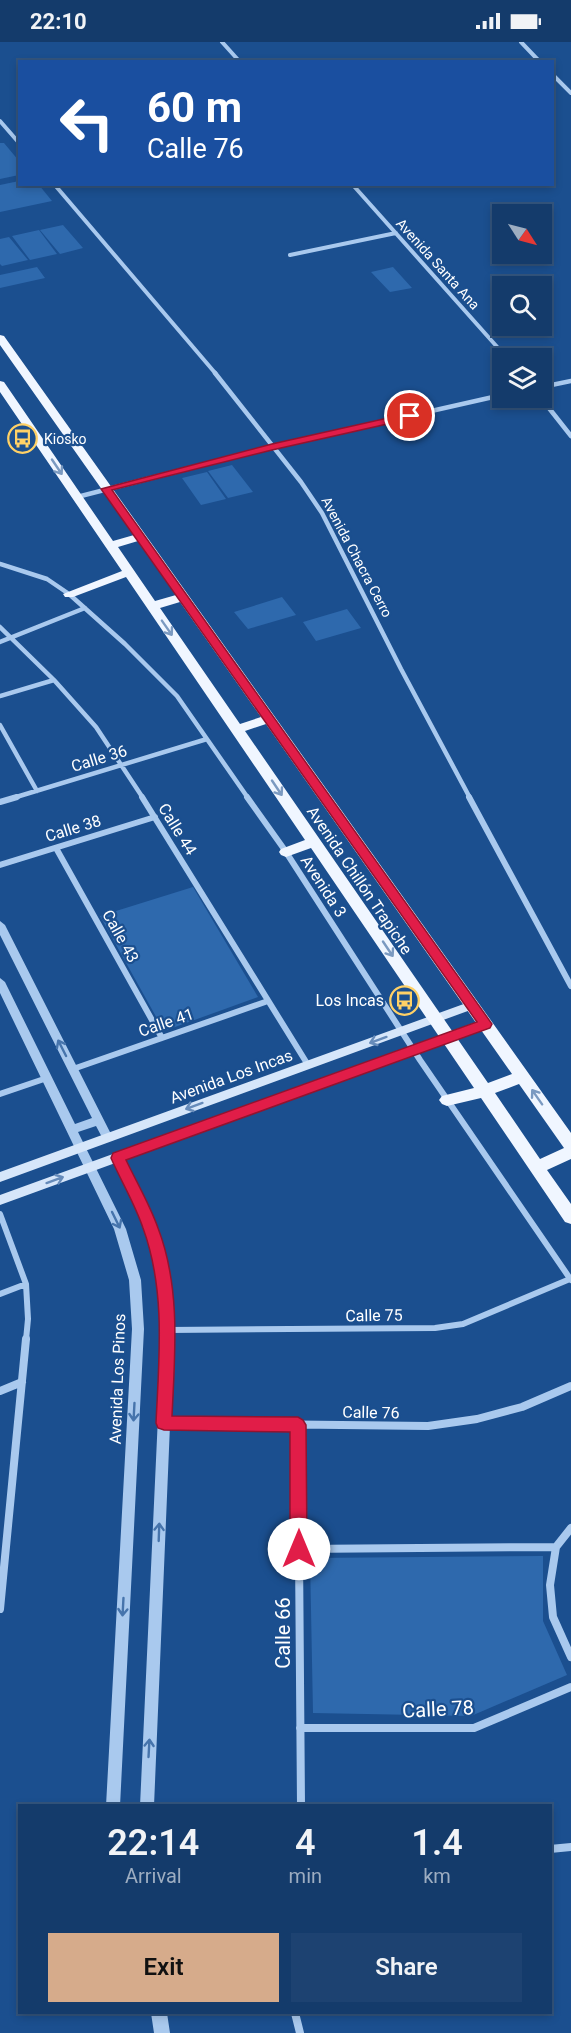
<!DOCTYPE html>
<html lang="en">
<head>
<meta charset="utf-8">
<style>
	:root { --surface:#143b6b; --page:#1d4271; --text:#f1f3f6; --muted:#9dadc1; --line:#33557e; --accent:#d6ab8b }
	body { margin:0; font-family:Roboto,sans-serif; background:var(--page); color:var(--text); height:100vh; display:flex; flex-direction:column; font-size:22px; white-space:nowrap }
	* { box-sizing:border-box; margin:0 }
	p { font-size:20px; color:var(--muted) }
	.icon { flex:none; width:33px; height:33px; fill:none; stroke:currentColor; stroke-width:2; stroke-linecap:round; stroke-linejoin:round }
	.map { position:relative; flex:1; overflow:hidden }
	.drawer { position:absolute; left:18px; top:1762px; width:534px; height:210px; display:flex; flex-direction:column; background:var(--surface); border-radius:0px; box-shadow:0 3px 9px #0003,0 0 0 2px var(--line) }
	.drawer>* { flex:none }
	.guide { position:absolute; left:18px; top:18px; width:536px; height:126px; border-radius:0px; box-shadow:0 3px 9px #0003,0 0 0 2px var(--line); background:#1a4fa0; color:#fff; overflow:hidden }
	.needle { width:39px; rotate:126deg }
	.buttons { position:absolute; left:492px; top:162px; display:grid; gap:12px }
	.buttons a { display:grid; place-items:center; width:60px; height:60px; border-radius:0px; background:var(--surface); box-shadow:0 3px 9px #0003,0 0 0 2px var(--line); font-size:30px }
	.pin { position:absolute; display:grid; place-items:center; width:51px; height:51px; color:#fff; margin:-26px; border:3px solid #fff; border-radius:50%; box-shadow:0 2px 6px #0007 }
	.me { position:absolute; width:66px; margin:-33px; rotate:0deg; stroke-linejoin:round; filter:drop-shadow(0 0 4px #0008) }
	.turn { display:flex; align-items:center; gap:21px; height:126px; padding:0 30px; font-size:27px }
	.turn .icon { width:78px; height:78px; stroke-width:2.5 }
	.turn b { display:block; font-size:42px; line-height:51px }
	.eta { display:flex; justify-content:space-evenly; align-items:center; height:102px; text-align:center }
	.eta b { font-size:36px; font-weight:600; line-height:42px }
	.button { display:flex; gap:12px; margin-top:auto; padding:12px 30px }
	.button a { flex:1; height:69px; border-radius:0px; background:var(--accent); color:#111; font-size:24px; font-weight:600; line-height:69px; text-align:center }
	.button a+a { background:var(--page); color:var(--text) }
	.status { display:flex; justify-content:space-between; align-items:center; height:42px; padding:0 30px; background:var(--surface); direction:ltr }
	.status svg { height:16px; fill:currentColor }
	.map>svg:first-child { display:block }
	.green { fill:#2e69ad }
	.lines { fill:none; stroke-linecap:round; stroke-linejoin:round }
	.minor-far3 { stroke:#a9c9ee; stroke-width:4 }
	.minor-far2 { stroke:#a9c9ee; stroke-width:4.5 }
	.minor-far1 { stroke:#a9c9ee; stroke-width:6 }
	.minor { stroke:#a9c9ee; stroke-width:8 }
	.tertiary { fill:#a9c9ee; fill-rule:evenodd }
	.secondary { fill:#d6e6fa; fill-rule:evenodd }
	.primary { fill:#f0f6ff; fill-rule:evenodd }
	.oneway { stroke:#7b9ac1 }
	.oneway2 { stroke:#668bba }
	.oneway3 { stroke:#4674ac }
	.route { fill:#e11d48; stroke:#92132f; stroke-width:1.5 }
	.labels { text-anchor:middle; stroke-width:4.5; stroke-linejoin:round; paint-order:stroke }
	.far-street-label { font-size:14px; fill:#fff; stroke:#1b4f8f }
	.far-poi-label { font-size:14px; fill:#fff; stroke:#1b4f8f; text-anchor:start }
	.street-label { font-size:16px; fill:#fff; stroke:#1b4f8f }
	.poi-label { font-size:16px; fill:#fff; stroke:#1b4f8f; text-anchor:end }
	.near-street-label { font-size:20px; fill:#fff; stroke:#1b4f8f }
</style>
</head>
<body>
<div class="status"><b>22:10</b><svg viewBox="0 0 49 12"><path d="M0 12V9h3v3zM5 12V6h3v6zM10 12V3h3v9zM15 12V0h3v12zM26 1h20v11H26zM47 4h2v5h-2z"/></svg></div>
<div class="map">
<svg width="571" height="1991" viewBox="0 0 571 1991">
	<rect width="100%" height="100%" fill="#1b4f8f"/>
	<!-- green -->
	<path class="green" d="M0 101H4L19 119V133L0 137Z
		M19 139 20 142 39 143 52 159 0 170V143Z
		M63 183 83 206 60 212 40 188Z
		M39 188 57 212 30 218 12 194Z
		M9 195 28 218 2 224 0 222V197Z
		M37 225 45 236 0 246V233Z
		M393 225 412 246 390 250 371 230Z
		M232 423 253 450 228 456 208 429Z
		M207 430 226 457 201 463 182 436Z
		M282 555 296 573 248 587 234 570Z
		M347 567 361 586 316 599 303 580Z
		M193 845 258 955 164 989 100 874Z
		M543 1514V1579L567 1633 471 1674 313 1671 310 1516Z"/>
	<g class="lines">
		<!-- minor-far3 -->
		<path class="minor-far3" d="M222 0 240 20
			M521 0 540 20
			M552 32 571 51
			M0 79 20 102
			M54 142 216 332
			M352 142 507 316
			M290 213 396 191"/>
		<!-- minor-far2 -->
		<path class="minor-far2" d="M215 331 301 440 322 471 401 627 470 756
			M542 345 571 339
			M541 356 571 394
			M77 455 272 405 502 353
			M0 522 47 537 69 552 125 602 177 654 248 756
			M0 585 54 638 96 685 143 756
			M0 600 85 566
			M0 654 54 638
			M0 683 37 749
			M13 756 207 697"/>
		<!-- minor-far1 -->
		<path class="minor-far1" d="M142 755 308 1023
			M247 755 284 807 420 1018 571 1238
			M469 755 571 944
			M0 760 17 755
			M56 806 162 996
			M0 823 155 775
			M73 1027 268 959
			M0 1052 47 1036
			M0 1172 26 1242 28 1277 26 1298
			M0 1252 26 1242
			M168 1288 435 1286 463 1282 570 1237"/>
		<!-- minor -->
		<path class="minor" d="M0 1349 22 1340
			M164 1381 428 1384 477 1377 522 1365 571 1344
			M298 1383 301 1764
			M571 1486 556 1505 550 1543 553 1575 571 1615
			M299 1507 556 1505
			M0 1567 26 1297
			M300 1686H474L571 1645
			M550 1807 571 1805
			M295 1971 300 1991"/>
		<!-- tertiary -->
		<path class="tertiary" d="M0 879 5 883 113 1096 112 1099H104L96 1084 78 1090 126 1187 141 1238 144 1287 120 1764H106L132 1287 129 1238 114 1187 0 951V936L5 940 75 1082 92 1076 0 893Z
			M118 1112 122 1113C136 1141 153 1170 162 1201 170 1230 172 1259 174 1288L154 1764H140L162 1288C160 1259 158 1229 150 1201 141 1171 126 1144 112 1116L114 1113Z
			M151 1971H167L170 1991H154Z"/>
		<!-- secondary -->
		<path class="secondary" d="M472 959 478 963 476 966 0 1140V1130Z
			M485 977 491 982 489 985 0 1163V1153Z"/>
		<!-- primary -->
		<path class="primary" d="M0 293 4 294 571 1091V1117L547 1128 571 1162V1182L565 1180 481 1056 447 1064 442 1062 439 1058 442 1054 474 1046 311 806 286 815 281 813 279 810 281 807 305 798 126 535 73 555H65L63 552 122 529 0 350V339L4 340 113 499 134 493 0 303ZM138 499 176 553 155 559 118 505ZM180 560 261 675 240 682 160 566ZM266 682 512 1032 488 1041 245 689ZM519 1042 564 1106 540 1117 495 1051Z"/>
	</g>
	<!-- one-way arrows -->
	<defs><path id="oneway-shaft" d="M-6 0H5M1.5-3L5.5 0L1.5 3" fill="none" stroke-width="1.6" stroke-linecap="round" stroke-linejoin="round" transform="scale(1.5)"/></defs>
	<g class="oneway">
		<use href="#oneway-shaft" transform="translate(57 425) rotate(56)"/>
		<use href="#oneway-shaft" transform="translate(167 586) rotate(55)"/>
		<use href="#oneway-shaft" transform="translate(277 746) rotate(56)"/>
		<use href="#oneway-shaft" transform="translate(388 907) rotate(56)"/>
		<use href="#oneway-shaft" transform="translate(537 1055) rotate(-125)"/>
	</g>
	<g class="oneway2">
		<use href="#oneway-shaft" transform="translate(378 998) rotate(160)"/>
		<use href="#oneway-shaft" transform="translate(194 1064) rotate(160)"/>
		<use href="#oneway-shaft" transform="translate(55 1138) rotate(-20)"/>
	</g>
	<g class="oneway3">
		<use href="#oneway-shaft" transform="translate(62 1006) rotate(-117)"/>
		<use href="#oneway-shaft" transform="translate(116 1178) rotate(64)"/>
		<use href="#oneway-shaft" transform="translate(134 1370) rotate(93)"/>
		<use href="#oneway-shaft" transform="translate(159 1490) rotate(-88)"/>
		<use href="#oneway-shaft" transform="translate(123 1565) rotate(93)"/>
		<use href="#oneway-shaft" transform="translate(149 1706) rotate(-87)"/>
	</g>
	<!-- route -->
	<path class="route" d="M410 371 415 374 414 376 272 408 112 448 492 982 490 986 126 1118C137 1141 150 1163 158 1186 181 1246 175 1311 172 1374L298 1375 303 1378 306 1383 307 1507 305 1512 299 1515 293 1512 290 1507V1390L164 1388 158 1386 156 1381C159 1316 166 1249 143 1186 135 1162 121 1139 111 1116L113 1111 477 980 101 447 272 402Z"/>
	<!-- icons -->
	<defs>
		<symbol id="bus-ring" viewBox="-11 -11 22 22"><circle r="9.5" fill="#1b4f8f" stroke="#ffd166" stroke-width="1.5"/><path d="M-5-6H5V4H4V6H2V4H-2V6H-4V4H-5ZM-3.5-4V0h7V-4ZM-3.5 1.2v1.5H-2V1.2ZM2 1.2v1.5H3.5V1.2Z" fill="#ffd166"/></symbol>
	</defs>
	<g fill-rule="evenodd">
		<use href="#bus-ring" x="6" y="380" width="33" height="33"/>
		<use href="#bus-ring" x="388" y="942" width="33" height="33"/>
	</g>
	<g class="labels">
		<!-- far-street labels -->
		<g class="far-street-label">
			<text transform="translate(438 222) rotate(48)" y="5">Avenida Santa Ana</text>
			<text transform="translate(357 515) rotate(62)" y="5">Avenida Chacra Cerro</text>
		</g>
		<!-- far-poi labels -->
		<g class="far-poi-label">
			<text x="44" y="402">Kiosko</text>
		</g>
		<!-- street labels -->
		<g class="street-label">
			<text transform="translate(99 716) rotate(-17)" y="6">Calle 36</text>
			<text transform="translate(73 786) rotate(-17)" y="6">Calle 38</text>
			<text transform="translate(178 787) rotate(58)" y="6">Calle 44</text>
			<text transform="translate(360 838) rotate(56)" y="6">Avenida Chillón Trapiche</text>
			<text transform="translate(324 844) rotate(57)" y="6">Avenida 3</text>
			<text transform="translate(121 894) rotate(61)" y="6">Calle 43</text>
			<text transform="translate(166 980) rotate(-19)" y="6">Calle 41</text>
			<text transform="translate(231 1034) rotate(-20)" y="6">Avenida Los Incas</text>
			<text transform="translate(374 1273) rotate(-1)" y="6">Calle 75</text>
			<text transform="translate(117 1337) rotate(-88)" y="6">Avenida Los Pinos</text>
			<text transform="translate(371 1370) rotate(1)" y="6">Calle 76</text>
		</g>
		<!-- poi labels -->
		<g class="poi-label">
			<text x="384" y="964">Los Incas</text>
		</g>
		<!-- near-street labels -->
		<g class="near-street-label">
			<text transform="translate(283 1591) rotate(-90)" y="7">Calle 66</text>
			<text transform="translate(438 1667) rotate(-3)" y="7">Calle 78</text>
		</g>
	</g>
</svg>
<div class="buttons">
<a><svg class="needle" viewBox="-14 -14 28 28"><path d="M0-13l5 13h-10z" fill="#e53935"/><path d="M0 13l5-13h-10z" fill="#9dadc1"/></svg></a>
<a><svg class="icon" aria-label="search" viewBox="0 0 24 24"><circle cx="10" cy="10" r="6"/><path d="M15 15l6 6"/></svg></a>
<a><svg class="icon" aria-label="layers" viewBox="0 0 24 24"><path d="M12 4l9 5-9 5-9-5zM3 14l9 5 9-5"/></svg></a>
</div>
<div class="pin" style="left:410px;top:374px;background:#d93025"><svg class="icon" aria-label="arrive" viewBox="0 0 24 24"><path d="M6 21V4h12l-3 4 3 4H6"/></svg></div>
<svg class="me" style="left:299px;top:1507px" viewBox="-20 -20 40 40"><circle r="19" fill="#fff"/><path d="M0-13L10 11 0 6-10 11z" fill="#e11d48"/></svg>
<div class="guide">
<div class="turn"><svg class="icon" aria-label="left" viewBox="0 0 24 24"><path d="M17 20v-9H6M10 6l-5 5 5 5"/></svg><div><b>60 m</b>Calle 76</div></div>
</div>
<section class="drawer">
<div class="eta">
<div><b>22:14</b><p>Arrival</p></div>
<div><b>4</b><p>min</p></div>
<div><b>1.4</b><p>km</p></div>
</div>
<div class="button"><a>Exit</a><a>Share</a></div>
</section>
</div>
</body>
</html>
